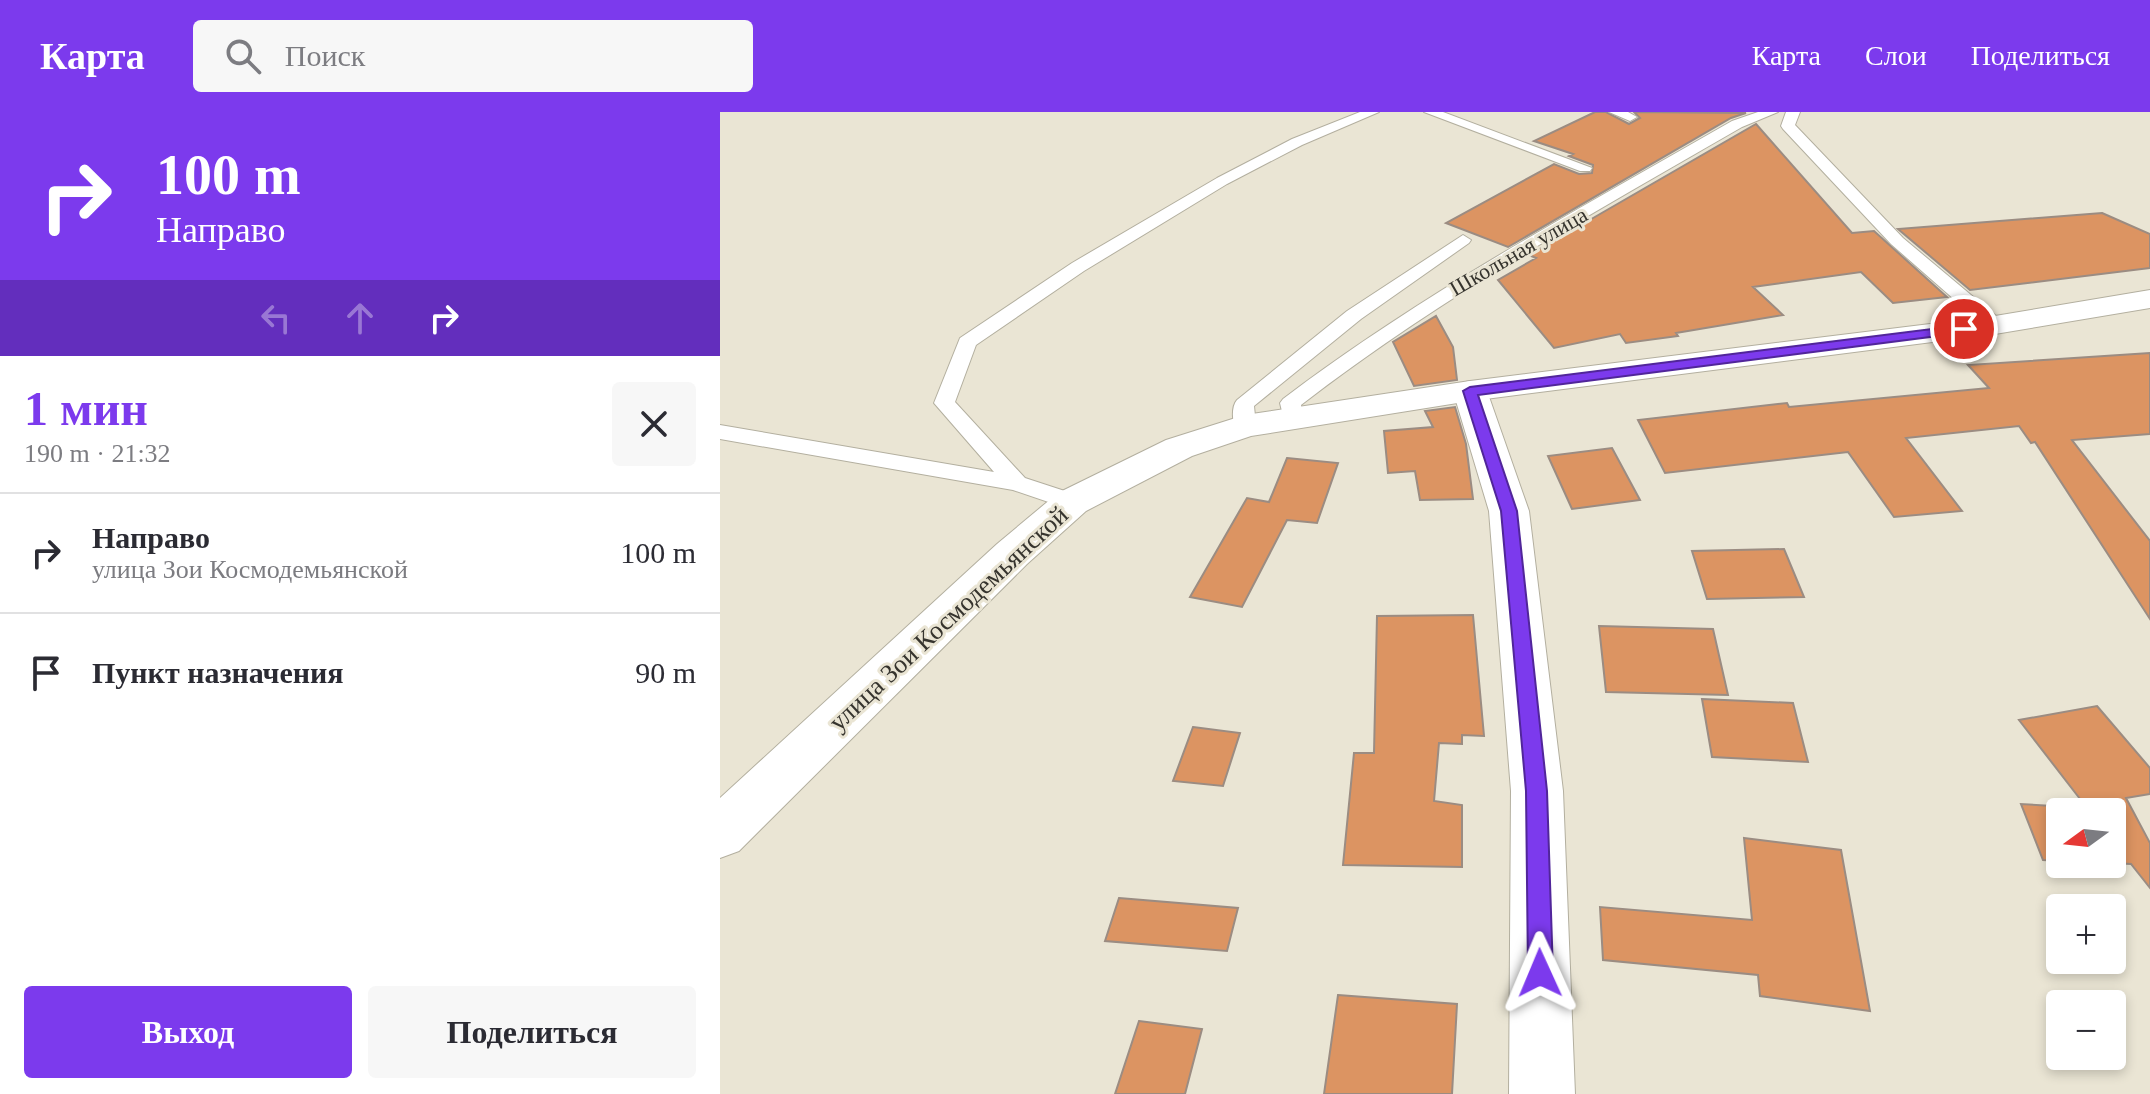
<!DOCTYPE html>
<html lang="ru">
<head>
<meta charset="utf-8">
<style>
	:root { --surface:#fff; --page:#f7f7f7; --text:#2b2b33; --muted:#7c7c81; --line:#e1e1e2; --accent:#7c3aed }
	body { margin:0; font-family:"Times New Roman",serif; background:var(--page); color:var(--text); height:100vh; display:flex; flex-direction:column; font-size:30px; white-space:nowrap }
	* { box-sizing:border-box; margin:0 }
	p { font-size:26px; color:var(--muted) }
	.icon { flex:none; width:44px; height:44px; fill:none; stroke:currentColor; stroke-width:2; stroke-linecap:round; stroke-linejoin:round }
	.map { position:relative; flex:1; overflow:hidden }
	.details { display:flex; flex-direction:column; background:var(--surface); width:720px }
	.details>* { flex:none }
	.top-card { background:#7c3aed; color:#fff; overflow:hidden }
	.needle { width:52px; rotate:255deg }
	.buttons { position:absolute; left:1326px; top:686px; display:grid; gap:16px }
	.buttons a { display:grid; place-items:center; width:80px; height:80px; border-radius:8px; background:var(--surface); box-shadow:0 4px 12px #0003; font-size:40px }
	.pin { position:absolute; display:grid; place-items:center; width:68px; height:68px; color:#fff; margin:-34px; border:4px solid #fff; border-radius:50%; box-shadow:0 2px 8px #0007 }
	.me { position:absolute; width:88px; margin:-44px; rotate:359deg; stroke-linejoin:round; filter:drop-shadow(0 0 6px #0008) }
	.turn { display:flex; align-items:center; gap:28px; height:168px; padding:0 24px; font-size:36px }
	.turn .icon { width:104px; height:104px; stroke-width:2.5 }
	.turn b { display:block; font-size:56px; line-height:68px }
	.lanes { display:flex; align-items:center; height:76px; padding:0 24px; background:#0003; justify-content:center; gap:40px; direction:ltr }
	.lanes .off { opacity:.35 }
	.round { display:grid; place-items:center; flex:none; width:84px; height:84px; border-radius:8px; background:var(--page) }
	.head { display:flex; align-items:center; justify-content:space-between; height:136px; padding:0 24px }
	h1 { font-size:48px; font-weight:800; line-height:60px; color:var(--accent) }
	.button { display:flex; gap:16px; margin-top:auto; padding:16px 24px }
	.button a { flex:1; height:92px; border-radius:8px; background:var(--accent); color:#fff; font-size:32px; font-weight:800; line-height:92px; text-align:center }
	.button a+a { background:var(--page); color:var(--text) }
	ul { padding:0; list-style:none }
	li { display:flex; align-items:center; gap:24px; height:120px; padding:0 24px; border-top:2px solid var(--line) }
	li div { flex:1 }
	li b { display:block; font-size:30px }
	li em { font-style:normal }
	header { display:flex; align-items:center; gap:48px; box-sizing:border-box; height:112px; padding:0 40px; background:var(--accent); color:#fff }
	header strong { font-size:38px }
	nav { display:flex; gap:44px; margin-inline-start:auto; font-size:28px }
	.search { width:560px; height:72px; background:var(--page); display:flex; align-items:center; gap:20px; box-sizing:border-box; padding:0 28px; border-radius:8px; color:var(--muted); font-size:30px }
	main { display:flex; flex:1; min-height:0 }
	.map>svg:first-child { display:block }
	.building { fill:#dc9462; stroke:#9b8c82; stroke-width:2 }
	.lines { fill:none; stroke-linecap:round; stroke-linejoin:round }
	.service-casing { stroke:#b3af9f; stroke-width:2 }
	.minor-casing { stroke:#b3af9f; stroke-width:2 }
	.tertiary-casing { stroke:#b3af9f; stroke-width:2 }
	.service { fill:#fff; fill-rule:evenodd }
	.minor { fill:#fff; fill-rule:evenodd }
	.tertiary { fill:#fff; fill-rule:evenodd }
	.route { fill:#7c3aed; stroke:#51269a; stroke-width:2 }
	.labels { text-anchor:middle; stroke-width:6; stroke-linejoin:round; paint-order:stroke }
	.far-street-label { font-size:22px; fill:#36342e; stroke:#eae5d4 }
	.street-label { font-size:26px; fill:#36342e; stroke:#eae5d4 }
</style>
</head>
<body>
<header>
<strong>Карта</strong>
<div class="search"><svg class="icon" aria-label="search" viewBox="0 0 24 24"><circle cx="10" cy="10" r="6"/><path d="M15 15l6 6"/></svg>Поиск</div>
<nav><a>Карта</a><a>Слои</a><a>Поделиться</a></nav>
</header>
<main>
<section class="details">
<div class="top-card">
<div class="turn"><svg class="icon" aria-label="right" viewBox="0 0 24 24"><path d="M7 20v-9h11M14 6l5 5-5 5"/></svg><div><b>100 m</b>Направо</div></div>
<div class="lanes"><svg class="icon off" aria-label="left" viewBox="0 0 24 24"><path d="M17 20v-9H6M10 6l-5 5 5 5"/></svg><svg class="icon off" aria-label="ahead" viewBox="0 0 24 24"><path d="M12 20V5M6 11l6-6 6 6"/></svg><svg class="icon" aria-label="right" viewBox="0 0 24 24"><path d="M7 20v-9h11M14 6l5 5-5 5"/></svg></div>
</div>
<div class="head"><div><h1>1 мин</h1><p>190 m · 21:32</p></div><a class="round"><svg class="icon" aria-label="close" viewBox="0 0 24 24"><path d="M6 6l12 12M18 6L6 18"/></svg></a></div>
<ul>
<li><svg class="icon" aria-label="right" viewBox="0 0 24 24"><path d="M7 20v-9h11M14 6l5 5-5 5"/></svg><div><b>Направо</b><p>улица Зои Космодемьянской</p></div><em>100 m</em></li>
<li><svg class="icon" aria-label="arrive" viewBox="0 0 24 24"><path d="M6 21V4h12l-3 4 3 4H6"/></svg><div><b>Пункт назначения</b></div><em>90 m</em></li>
</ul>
<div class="button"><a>Выход</a><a>Поделиться</a></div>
</section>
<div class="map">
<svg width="1430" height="982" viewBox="0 0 1430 982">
	<rect width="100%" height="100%" fill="#eae5d4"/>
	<!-- building -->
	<path class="building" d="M875 0H886L909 12 920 6 914 0 1026 1 1011 6 788 135 726 111 834 52 859 62 872 61 873 53 849 44 853 42 814 29Z
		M1036 12 1132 121 1154 119 1227 185 1173 191 1141 160 1033 175 1063 203 956 221 958 224 906 231 900 222 834 236 778 168 816 146 809 143Z
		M1382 101 1430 122V156L1250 178 1178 117Z
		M716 204 733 235 737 268 694 274 673 230Z
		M1430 241V322L1352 328 1430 429V507L1315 330 1311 331 1299 314 1186 326 1242 399 1174 405 1128 340 945 361 918 308 1067 291 1069 295 1269 276 1248 253Z
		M735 295 746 332 753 387 700 388 695 359 668 361 664 319 713 315 705 299Z
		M892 336 920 388 852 397 828 344Z
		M567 346 618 351 597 411 567 408 522 495 470 485 527 386 549 390Z
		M1064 437 1084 485 987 487 972 439Z
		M753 503 764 624 742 623V632L719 631 714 689 742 693V755L623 753 634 641H654L657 504Z
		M879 514 993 517 1008 583 886 580Z
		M982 587 1073 591 1088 650 992 645Z
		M1377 594 1430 656V682L1406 686 1430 731V776L1411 752 1392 751V700H1340V749L1323 748 1301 692 1367 696 1299 608Z
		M473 615 520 621 503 674 453 669Z
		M1024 726 1121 738 1150 899 1040 884 1038 863 883 848 880 795 1032 808Z
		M399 786 518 796 507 839 385 829Z
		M618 883 737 892 732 982H604Z
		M419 909 482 917 465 982H395Z"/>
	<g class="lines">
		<defs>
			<path id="service" d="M640 0H659L582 33 507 72 364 159 256 233 235 290 305 366 360 384 364 390 360 396 352 398 293 378 0 327V313L274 360 214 291 240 226 352 151 497 66 572 27Z
				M704 0H723L872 56 870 59H860Z
				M889 0H908L917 5 910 9Z
				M1038 0H1058L1022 15C871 102 719 186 581 293L583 307 579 312H565L560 291 563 287C704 180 859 97 1012 9Z
				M1066 0H1080L1075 13 1183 126 1282 209 1284 213 1282 217H1268L1171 132 1063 17 1061 14Z
				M743 123 751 128 749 131 641 207 534 294 536 314 533 319H517C512 311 511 295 517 288L627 199Z"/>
			<path id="minor" d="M750 269 762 272 767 279 809 399 843 679 855 982H789L791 679 769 399 733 279 738 272Z"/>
			<path id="tertiary" d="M1430 178V196L1275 222 750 289 531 324 472 344 366 399 307 452 19 739 0 746V686L277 432 338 381 446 328 525 303 750 269 1275 204Z"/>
		</defs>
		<!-- service casing -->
		<use href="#service" class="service-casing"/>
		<!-- minor casing -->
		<use href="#minor" class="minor-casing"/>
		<!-- tertiary casing -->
		<use href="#tertiary" class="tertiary-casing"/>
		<!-- service -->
		<use href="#service" class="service"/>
		<!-- minor -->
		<use href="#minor" class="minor"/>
		<!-- tertiary -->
		<use href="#tertiary" class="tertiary"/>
	</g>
	<!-- route -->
	<path class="route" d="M1244 213 1251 217 1249 220 758 283 797 399 827 679 833 861 829 870 820 873 811 870 808 861 806 679 781 399 743 279 750 275Z"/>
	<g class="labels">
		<!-- far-street labels -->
		<g class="far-street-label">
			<text transform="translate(798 139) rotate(-30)" y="8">Школьная улица</text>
		</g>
		<!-- street labels -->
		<g class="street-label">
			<text transform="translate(228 506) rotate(-43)" y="9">улица Зои Космодемьянской</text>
		</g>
	</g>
</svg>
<div class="buttons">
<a><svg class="needle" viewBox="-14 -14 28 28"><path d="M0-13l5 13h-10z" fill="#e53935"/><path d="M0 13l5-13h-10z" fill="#7c7c81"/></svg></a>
<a>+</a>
<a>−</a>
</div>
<div class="pin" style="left:1244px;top:217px;background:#d93025"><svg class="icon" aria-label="arrive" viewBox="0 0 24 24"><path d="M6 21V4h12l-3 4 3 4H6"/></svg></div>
<svg class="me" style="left:820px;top:861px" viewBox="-20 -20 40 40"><path d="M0-17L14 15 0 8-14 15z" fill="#7c3aed" stroke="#fff" stroke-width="4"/></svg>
</div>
</main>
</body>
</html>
